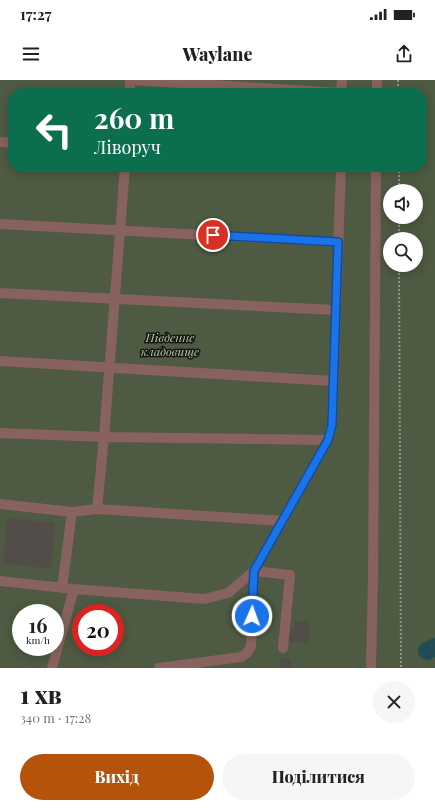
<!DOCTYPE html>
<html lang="uk">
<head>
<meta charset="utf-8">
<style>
	:root { --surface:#fff; --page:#f6f6f6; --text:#202124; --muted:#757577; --accent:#b45309 }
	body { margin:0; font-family:"Playfair Display",serif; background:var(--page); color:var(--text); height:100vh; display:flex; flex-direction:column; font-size:15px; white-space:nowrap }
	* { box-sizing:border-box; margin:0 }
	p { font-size:13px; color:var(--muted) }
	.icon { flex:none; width:22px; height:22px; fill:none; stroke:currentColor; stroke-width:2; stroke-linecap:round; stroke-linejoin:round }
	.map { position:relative; height:588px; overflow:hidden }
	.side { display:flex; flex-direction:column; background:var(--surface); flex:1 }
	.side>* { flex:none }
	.hud { position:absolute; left:8px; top:8px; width:419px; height:84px; border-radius:16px; box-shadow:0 2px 10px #0003; background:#0b6e4f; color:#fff; overflow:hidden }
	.controls { position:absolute; left:383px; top:104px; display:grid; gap:8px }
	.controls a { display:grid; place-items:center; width:40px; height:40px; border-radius:50%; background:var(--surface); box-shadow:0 2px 10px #0003; font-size:20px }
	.speed { position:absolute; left:12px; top:524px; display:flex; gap:8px; font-size:20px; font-weight:700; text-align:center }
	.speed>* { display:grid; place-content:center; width:52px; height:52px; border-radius:50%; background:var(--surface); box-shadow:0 2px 10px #0003; line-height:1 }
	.speed small { font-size:10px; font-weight:400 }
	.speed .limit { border:6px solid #d22; background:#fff; color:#111 }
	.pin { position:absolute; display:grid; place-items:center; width:34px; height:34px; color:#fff; margin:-17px; border:2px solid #fff; border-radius:50%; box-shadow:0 1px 4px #0007 }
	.me { position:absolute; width:44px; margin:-22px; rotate:2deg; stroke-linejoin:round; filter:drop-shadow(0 0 3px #0008) }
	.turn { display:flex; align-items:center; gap:14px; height:84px; padding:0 20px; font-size:18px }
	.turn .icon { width:52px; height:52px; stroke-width:2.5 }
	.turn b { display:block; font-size:28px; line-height:34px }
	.round { display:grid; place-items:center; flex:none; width:42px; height:42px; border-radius:21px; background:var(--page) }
	.overview { display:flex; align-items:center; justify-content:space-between; height:68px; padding:0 20px }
	h1 { font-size:24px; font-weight:800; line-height:30px }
	.button { display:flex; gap:8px; margin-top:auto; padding:8px 20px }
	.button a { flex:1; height:46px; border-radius:24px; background:var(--accent); color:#fff; font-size:16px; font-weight:800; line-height:46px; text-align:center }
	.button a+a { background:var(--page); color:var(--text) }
	.status { display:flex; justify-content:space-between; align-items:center; height:28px; padding:0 20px; background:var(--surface); direction:ltr }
	.status svg { height:11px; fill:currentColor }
	header { display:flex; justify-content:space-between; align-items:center; height:52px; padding:0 20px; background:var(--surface); font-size:18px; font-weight:800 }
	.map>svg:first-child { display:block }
	.green { fill:#4e5a42; fill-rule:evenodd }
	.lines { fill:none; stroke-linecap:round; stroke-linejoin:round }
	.river { stroke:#224c53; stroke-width:18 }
	.building { fill:#534d4a }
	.path { stroke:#919196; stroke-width:2; stroke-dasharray:2 2; stroke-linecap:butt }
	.minor { stroke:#87625f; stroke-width:10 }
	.route-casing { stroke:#114b97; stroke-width:10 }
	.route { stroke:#1a73e8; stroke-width:7 }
	.labels { text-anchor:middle; stroke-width:3; stroke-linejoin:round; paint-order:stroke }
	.park-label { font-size:12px; font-style:italic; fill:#b3ce98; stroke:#151517 }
</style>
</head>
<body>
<div class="status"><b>17:27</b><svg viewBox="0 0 49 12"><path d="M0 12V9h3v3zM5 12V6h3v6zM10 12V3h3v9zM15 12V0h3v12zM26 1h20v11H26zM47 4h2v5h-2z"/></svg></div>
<header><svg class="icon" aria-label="menu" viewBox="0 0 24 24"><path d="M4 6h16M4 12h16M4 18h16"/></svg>Waylane<svg class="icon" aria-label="share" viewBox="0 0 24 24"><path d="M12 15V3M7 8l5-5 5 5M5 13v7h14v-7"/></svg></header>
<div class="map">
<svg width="435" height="588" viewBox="0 0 435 588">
	<rect width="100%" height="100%" fill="#2c2c31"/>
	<!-- green -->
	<path class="green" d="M0 0H435V588H0ZM13 13H422V87H13ZM390 111H416V137H390ZM390 159H416V185H390ZM21 533H55V567H21ZM81 533H115V567H81Z"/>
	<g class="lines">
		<!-- river -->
		<path class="river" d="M427 571 435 567"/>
	</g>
	<!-- building -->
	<path class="building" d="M7 438 55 443 51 489 3 483Z
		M294 541H309V562L289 563V549H295Z
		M281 579H291V588H281Z"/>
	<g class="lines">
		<!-- path -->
		<path class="path" d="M398 0V13
			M399 87V111
			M399 137V159
			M399 185 401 588"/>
		<!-- minor -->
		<path class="minor" d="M132 0 341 13
			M130 13V0
			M341 13 342 0
			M377 13V0
			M0 62 13 63
			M0 144 338 162
			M0 213 335 230
			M0 281 333 301
			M0 353 104 357 328 360
			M0 424 72 432 97 429 104 357 125 87
			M97 429 283 441
			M0 501 74 509 204 519 228 513 254 491 328 360 332 345 341 87
			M62 508 72 432
			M52 588 74 509
			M159 588 241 577 247 573 251 566 254 491 290 495 283 568
			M371 588 373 493 376 87"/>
	</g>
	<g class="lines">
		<defs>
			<path id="route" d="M213 155 338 162 332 345 328 360 254 491 252 536"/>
		</defs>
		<!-- route casing -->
		<use href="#route" class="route-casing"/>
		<!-- route -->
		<use href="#route" class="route"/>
	</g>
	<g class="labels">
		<!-- park labels -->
		<g class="park-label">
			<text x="170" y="262">Південне<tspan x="170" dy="14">кладовище</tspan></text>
		</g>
	</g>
</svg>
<div class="controls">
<a><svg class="icon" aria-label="sound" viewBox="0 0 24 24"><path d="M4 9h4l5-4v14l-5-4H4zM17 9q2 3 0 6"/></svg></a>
<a><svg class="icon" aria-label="search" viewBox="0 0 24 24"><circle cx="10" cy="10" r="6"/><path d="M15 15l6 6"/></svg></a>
</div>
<div class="speed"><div>16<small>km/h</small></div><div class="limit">20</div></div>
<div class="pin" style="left:213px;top:155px;background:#d93025"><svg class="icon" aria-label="arrive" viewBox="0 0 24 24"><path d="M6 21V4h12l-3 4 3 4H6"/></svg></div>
<svg class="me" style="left:252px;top:536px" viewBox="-20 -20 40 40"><circle r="17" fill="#1a73e8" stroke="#fff" stroke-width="3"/><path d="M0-11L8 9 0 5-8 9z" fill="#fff"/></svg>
<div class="hud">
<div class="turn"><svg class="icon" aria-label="left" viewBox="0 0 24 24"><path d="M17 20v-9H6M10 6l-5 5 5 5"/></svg><div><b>260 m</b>Ліворуч</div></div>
</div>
</div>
<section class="side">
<div class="overview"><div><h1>1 хв</h1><p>340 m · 17:28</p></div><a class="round"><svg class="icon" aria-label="close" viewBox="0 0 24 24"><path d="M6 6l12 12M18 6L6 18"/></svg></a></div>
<div class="button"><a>Вихід</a><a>Поділитися</a></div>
</section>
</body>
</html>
